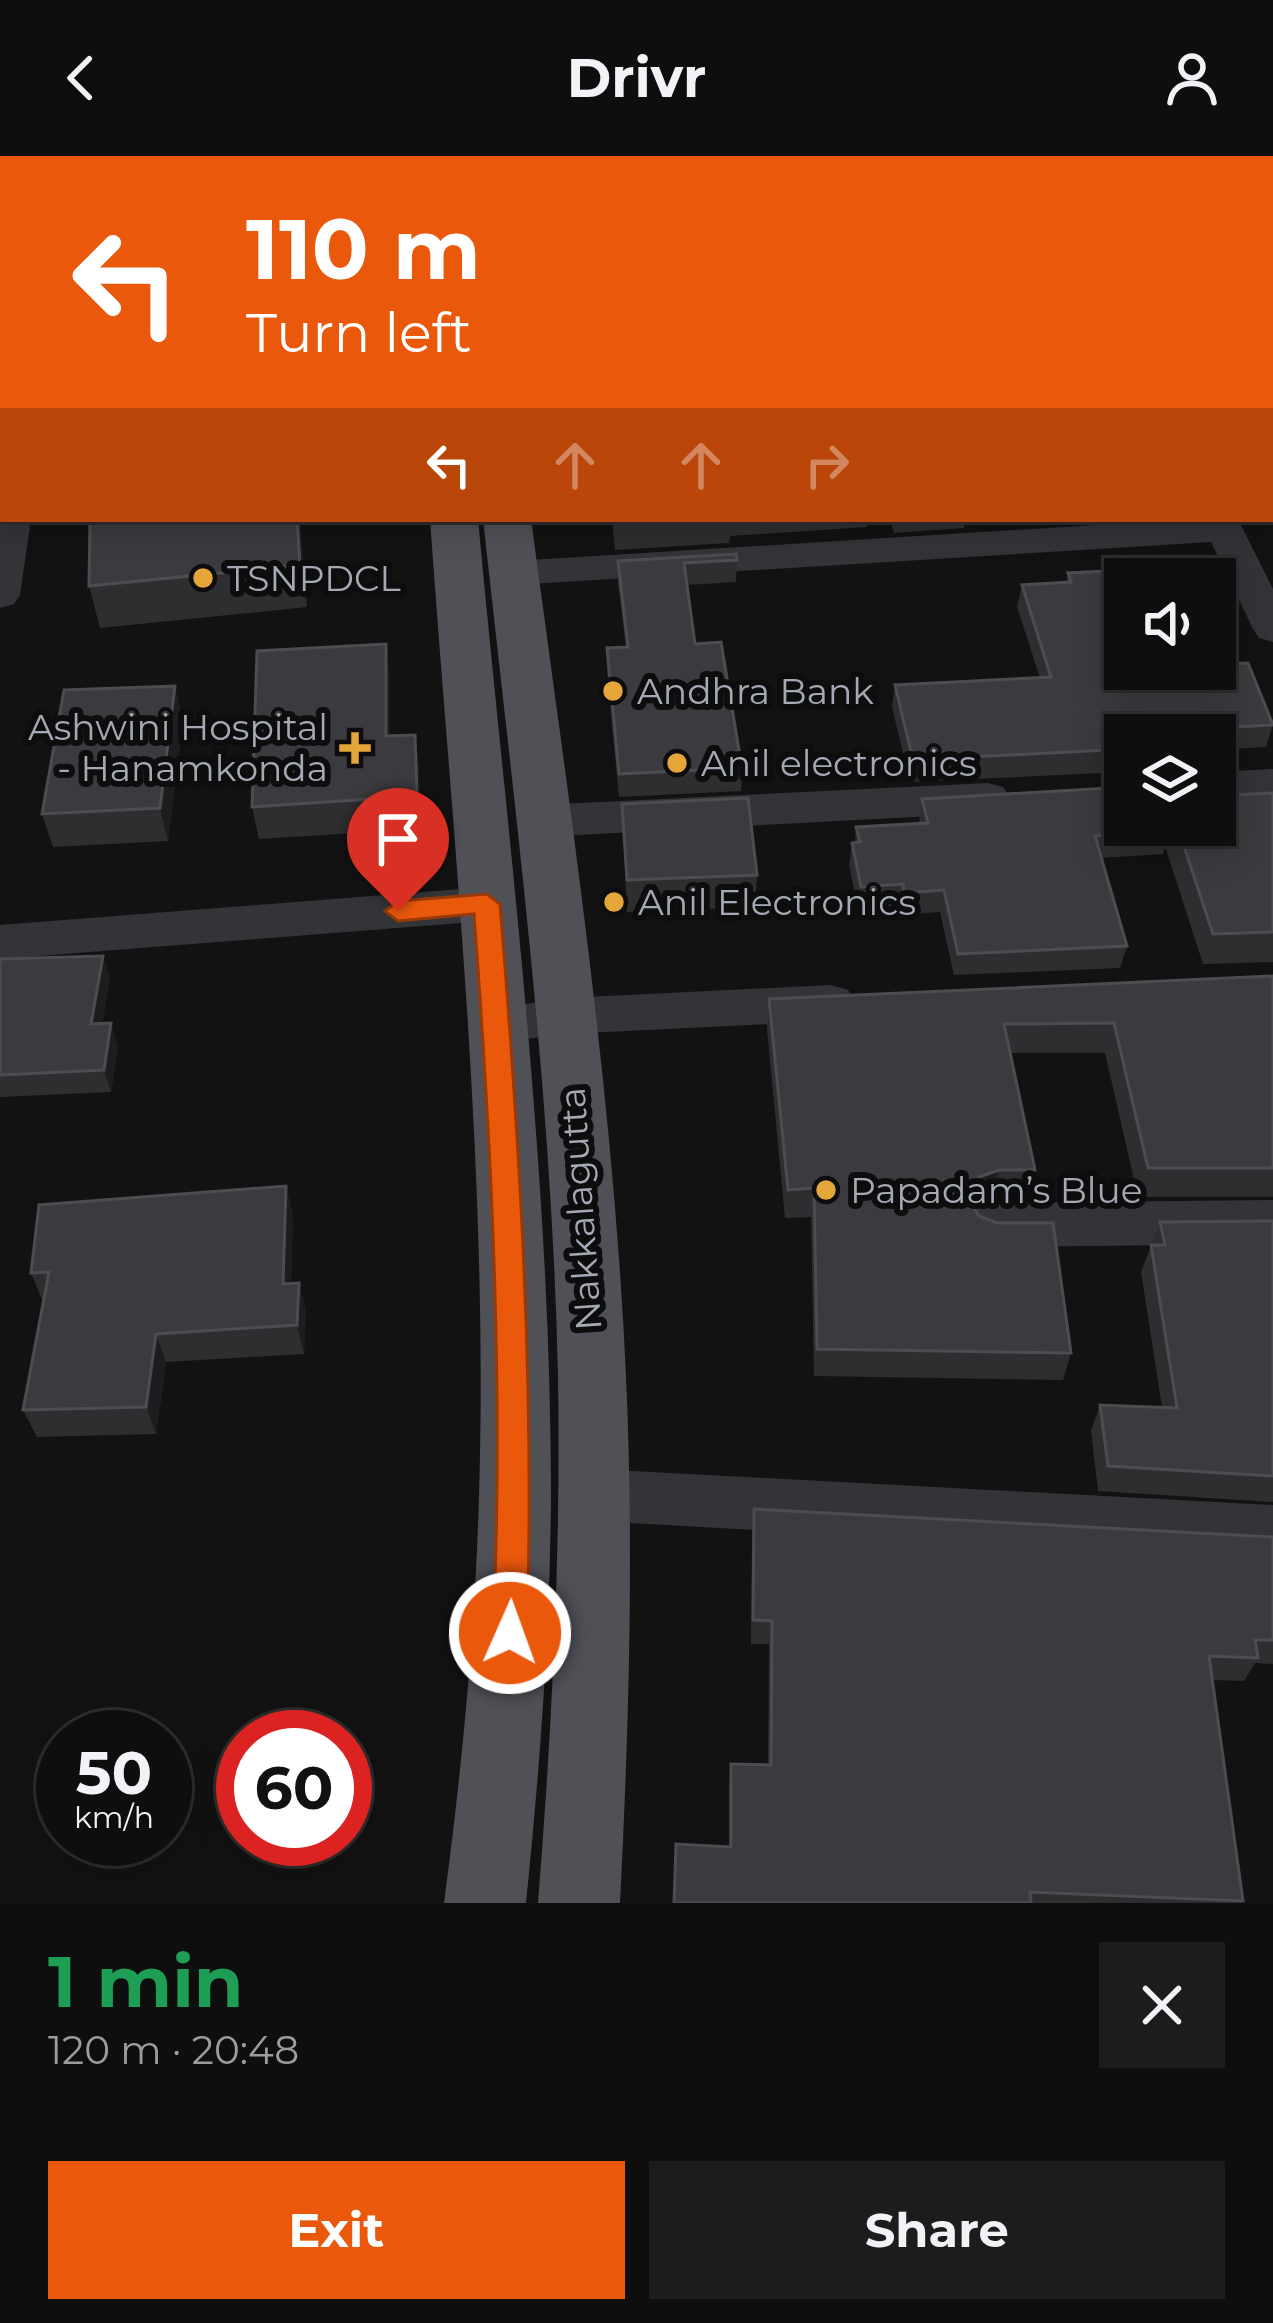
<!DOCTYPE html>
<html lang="en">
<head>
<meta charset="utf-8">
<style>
	:root { --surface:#0e0e0e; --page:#1c1c1c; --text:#f1f3f6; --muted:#9b9c9e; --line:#2e2e2e; --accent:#ea580c }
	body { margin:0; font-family:Montserrat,sans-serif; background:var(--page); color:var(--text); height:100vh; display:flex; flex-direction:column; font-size:45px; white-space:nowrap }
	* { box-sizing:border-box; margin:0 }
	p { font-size:39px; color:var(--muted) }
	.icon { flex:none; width:66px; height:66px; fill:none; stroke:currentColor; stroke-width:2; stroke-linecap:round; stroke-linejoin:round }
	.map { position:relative; height:1747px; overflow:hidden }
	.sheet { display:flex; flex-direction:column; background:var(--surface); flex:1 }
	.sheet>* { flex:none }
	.guide { position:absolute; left:0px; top:0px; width:1275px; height:366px; box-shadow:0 6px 30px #0003,0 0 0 3px var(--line); background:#ea580c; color:#fff; overflow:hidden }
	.buttons { position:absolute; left:1104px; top:402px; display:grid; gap:24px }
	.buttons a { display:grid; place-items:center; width:132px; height:132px; border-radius:0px; background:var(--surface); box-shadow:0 6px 30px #0003,0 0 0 3px var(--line); font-size:60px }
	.speed { position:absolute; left:36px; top:1554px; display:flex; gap:24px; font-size:60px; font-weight:700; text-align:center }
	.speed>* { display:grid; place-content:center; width:156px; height:156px; border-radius:50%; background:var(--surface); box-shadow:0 6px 30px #0003,0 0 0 3px var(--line); line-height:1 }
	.speed small { font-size:30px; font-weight:400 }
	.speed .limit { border:18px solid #d22; background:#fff; color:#111 }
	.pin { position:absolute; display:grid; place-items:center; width:102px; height:102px; color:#fff; margin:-123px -51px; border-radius:50% 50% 50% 0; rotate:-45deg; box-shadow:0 0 12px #0007 }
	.pin .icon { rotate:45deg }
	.me { position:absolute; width:132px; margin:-66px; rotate:2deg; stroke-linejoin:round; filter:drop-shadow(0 0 9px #0008) }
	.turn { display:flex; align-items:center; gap:42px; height:252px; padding:0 48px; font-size:54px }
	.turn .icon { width:156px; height:156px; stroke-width:2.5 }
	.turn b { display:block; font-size:84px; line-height:102px }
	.lanes { display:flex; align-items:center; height:114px; padding:0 48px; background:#0003; justify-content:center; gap:60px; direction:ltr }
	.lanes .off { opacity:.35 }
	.round { display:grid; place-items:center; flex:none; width:126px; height:126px; border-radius:0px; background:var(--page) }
	.headline { display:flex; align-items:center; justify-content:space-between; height:204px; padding:0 48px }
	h1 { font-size:72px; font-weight:700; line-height:90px; color:#1e9e55 }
	.button { display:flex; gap:24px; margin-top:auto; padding:24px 48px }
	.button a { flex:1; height:138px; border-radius:0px; background:var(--accent); color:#fff; font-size:48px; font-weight:700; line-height:138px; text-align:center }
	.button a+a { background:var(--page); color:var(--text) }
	header { display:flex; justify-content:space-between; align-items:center; height:156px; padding:0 48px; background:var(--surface); font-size:54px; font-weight:700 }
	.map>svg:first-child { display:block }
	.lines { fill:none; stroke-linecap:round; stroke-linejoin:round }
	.minor { fill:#333438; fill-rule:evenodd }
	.major { fill:#4f5157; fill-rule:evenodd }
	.wall { fill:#2e2e31 }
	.shaded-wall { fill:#1d1d1f }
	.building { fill:#3b3b3f; stroke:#4b4d51; stroke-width:3 }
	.route { fill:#ea580c; stroke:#983908; stroke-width:3 }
	.poi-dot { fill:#e4a639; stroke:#0d0d0e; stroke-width:4.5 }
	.labels { text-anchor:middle; stroke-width:12; stroke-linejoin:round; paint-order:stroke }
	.poi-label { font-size:36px; fill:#a4a9b3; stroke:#0d0d0e; text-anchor:start }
	.street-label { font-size:36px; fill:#a4a9b3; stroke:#0d0d0e }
</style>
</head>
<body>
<header><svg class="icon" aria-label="back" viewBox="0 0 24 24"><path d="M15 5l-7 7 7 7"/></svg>Drivr<svg class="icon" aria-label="person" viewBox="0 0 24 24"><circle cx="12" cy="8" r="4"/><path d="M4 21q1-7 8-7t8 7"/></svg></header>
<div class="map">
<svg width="1273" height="1747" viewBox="0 0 1273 1747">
	<rect width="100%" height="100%" fill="#121213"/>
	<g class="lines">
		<!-- minor -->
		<path class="minor" d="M925 0H958L960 3H927Z
			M0 49H3V69H0Z
			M1272 101H1273V122H1272Z
			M0 291 3 292V314L0 313Z
			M0 354 3 363H31L20 439 14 448 0 452Z
			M1194 363H1238L1273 433V486L1259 482 1253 473 1211 386 513 429 499 426 493 417 499 408 513 405Z
			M1273 613V643L1215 646V616Z
			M988 627 1003 631 1010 642 1003 653 988 657 540 681 524 676 518 665 524 654 540 649Z
			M486 731 502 736 509 748 502 760 486 765 0 803V769Z
			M831 829 848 834 855 847 848 860 831 865 566 878 495 887 478 881 471 868 478 855 566 842Z
			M1273 1044V1088L992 1091 974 1084 966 1069 974 1054 992 1047Z
			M595 1313 1273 1349V1403L595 1365 575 1358 567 1339 575 1320Z"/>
		<!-- major -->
		<path class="major" d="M388 0H426L427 3H387Z
			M437 0H475L476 3H436Z
			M430 363H478C508 687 551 1014 551 1340 550 1476 540 1611 526 1747H444C462 1612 475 1477 479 1341 489 1015 453 688 430 363Z
			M483 363H531C569 648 613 933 626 1220 634 1396 629 1571 620 1747H538C552 1572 561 1397 558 1221 552 934 514 648 483 363Z"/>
	</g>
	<!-- wall -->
	<path class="wall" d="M258 0H351V3H258Z
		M589 0H721V3H590Z
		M995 0H1163L1166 3H998Z
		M300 363 307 451 100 472 89 430Z
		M612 363H868L867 371 730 380 729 387 615 394Z
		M890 363H966L964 372 894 377Z
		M1079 363H1121L1081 365Z
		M737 404 736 426 687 429 695 488 742 612 741 635 619 641 607 515V492L626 491 618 427V405Z
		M1068 417 1125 513 1273 568 1266 591 1215 594V579H1125V616L910 626 892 551 895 529 1040 522 1017 451 1022 429 1066 427Z
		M390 521V580L415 579 419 612 420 673 259 683 252 651Z
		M183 563 168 685 53 691 42 658Z
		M1273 637V806L1203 808 1165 690 1163 698 1101 702 1127 790 1120 812 954 819 940 756 901 759 899 750 858 753 849 709 852 687H855L856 671 919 668 922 643 1125 669H1215Z
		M622 648 757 719 755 751 627 756Z
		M0 803 110 822 102 868 118 890 111 936 0 941Z
		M1273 820V1041H1138L1105 897H1010L1035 1014 1027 1042H992L973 1050 1071 1197 1063 1224 814 1220 811 1061 785 1062 767 873 769 843Z
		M286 1030 293 1060 291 1128 299 1127 306 1156 304 1198 166 1206 156 1278 37 1281 23 1254 43 1146 31 1117Z
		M1273 1064V1346L1098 1335 1091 1275 1100 1249 1162 1251 1141 1116 1160 1066Z
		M754 1353 1273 1381V1508L1255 1507 1244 1525 1213 1524 1242 1747H674L729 1691V1629L731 1608 768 1609 769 1488H751L752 1378Z"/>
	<!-- shaded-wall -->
	<path class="shaded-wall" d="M297 363H300L307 451 300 409Z
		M386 488 390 521V614L386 580Z
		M175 530 183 563 168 685 160 652Z
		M415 579 419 612 420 673 417 640Z
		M103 800 110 822 99 890 91 868Z
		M111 867 118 890 111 936 104 914Z
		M999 1014 992 1042 972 1050 968 1043 979 1021Z
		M286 1030 293 1060 290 1157 283 1128Z
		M299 1127 306 1156 304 1198 297 1169Z
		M156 1178 166 1206 156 1278 146 1251Z"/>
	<!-- building -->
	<path class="building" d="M23 0H78L79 3H24Z
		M259 0H344L307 3H260Z
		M655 0H721V3H656Z
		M1031 0H1163L1166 3H1033Z
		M1272 152 1273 153V308L1272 306Z
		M90 363H297L300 409 89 430Z
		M736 398 737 404 684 407 695 488 721 486 742 612 619 618 607 492 628 491 618 405Z
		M1106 415 1125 470V513H1215V508L1248 507 1273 569 1136 576 1137 579H1125V593L913 604 895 529 1051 521 1022 429 1071 426 1068 417Z
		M386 488V580L415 579 417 640 252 651 257 495Z
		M175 530 160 652 42 658 64 534Z
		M1125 631V669H1167L1169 676 1095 680 1127 790 958 798 944 734 904 737 903 728 861 731 852 687 860 686 856 671 928 667 922 643Z
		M1273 637V776L1213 778 1177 669H1215V640Z
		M748 642 757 719 627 724 622 648Z
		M103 800 91 868 111 867 104 914 0 919V803Z
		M1273 820V1012H1148L1114 867 1004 868 1035 1014H999L979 1021 968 1043 979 1060 997 1067H1053L1071 1197 817 1193 814 1032 788 1034 769 843Z
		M286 1030 283 1128 299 1127 297 1169 156 1178 146 1251 23 1254 49 1116 31 1117 39 1049Z
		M1273 1065V1320L1108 1310 1100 1249 1177 1252 1151 1089H1165L1160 1066Z
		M754 1353 1273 1381V1484H1255L1258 1502 1209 1500 1243 1745 1030 1736 1031 1747H674L676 1688 731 1691V1608L771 1609 772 1465 753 1464Z"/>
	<!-- route -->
	<path class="route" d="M487 738 500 748C520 991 535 1233 527 1477L522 1488 510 1493 498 1488 493 1477C504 1237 492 998 474 758L398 765 385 755 398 745Z"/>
	<!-- markers -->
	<g class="poi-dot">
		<circle cx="203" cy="422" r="12"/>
		<circle cx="613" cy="535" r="12"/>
		<path d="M349 574h12v12h12v12h-12v12h-12v-12h-12v-12h12z"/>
		<circle cx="677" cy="607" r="12"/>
		<circle cx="614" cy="746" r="12"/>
		<circle cx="826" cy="1034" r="12"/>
	</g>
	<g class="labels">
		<!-- poi labels -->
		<g class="poi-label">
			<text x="227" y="435">TSNPDCL</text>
			<text x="637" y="548">Andhra Bank</text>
			<text x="328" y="584" text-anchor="end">Ashwini Hospital<tspan x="328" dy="41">- Hanamkonda</tspan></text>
			<text x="701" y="620">Anil electronics</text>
			<text x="638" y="759">Anil Electronics</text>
			<text x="850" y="1047">Papadam’s Blue</text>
		</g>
		<!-- street labels -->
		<g class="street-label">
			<text transform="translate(580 1053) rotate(-94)" y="13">Nakkalagutta</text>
		</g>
	</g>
</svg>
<div class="buttons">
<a><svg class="icon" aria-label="sound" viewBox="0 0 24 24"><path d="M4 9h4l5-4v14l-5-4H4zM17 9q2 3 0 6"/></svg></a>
<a><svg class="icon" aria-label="layers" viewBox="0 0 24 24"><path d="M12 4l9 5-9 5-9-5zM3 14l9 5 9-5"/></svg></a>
</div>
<div class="speed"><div>50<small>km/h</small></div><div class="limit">60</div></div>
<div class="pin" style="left:398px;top:755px;background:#d93025"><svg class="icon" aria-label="arrive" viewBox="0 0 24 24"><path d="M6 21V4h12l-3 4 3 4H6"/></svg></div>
<svg class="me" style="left:510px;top:1477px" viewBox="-20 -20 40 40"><circle r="17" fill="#ea580c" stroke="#fff" stroke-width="3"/><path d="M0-11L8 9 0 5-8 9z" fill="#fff"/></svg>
<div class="guide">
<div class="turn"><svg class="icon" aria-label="left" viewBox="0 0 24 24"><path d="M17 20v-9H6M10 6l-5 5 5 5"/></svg><div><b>110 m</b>Turn left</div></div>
<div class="lanes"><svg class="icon" aria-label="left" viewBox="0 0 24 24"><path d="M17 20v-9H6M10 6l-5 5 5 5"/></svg><svg class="icon off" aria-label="ahead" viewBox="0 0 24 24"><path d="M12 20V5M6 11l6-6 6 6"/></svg><svg class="icon off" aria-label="ahead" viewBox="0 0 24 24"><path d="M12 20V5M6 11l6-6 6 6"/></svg><svg class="icon off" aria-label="right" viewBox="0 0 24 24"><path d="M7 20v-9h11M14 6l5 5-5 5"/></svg></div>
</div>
</div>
<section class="sheet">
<div class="headline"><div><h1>1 min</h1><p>120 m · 20:48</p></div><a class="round"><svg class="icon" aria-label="close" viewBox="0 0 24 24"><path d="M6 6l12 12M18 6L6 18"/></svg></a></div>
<div class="button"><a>Exit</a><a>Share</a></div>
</section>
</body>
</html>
